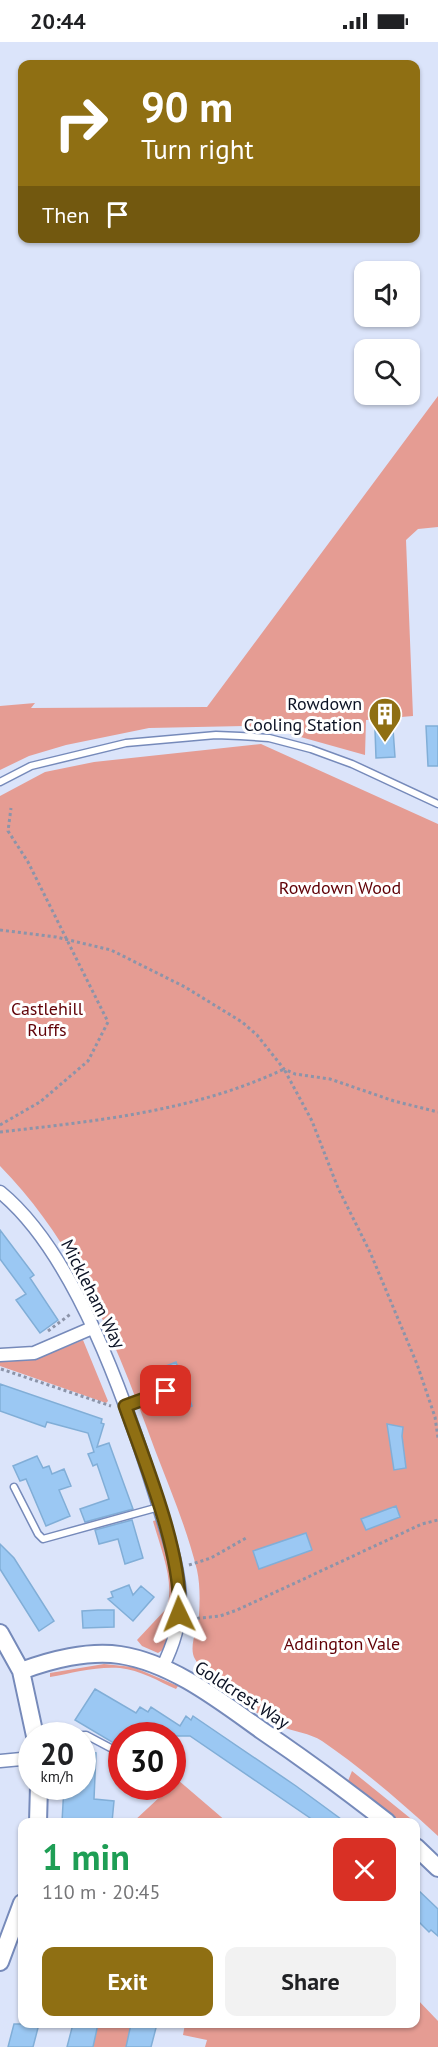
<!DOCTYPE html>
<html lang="en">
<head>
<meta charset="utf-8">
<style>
	:root { --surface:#fff; --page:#f2f2f2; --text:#202124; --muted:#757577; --accent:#8f6f13 }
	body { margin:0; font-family:"PT Sans",sans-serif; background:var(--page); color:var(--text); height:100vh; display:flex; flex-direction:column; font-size:22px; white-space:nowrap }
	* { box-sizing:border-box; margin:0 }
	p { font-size:20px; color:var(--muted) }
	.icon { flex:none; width:33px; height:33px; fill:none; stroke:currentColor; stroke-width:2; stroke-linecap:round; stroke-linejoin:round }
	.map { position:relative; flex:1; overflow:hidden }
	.side { position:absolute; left:18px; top:1776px; width:402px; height:210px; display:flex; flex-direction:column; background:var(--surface); border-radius:12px; box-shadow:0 2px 4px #0004 }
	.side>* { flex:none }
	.hud { position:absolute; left:18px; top:18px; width:402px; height:183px; border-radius:12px; box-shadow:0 2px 4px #0004; background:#8f6f13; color:#fff; overflow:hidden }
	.controls { position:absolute; left:354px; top:219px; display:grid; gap:12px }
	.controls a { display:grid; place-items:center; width:66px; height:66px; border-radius:12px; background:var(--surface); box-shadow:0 2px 4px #0004; font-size:30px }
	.speed { position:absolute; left:18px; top:1680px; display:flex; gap:12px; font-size:30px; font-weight:700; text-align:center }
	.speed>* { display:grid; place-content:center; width:78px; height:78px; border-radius:50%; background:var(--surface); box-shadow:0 2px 4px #0004; line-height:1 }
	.speed small { font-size:15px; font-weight:400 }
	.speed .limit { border:9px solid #d22; background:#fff; color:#111 }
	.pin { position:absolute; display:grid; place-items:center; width:51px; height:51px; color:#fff; margin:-26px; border-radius:12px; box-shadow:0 3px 9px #0006 }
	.me { position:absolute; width:66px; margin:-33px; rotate:358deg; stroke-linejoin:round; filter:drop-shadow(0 0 4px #0008) }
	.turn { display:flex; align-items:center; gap:21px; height:126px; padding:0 24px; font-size:27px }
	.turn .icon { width:78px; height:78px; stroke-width:2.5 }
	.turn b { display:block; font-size:42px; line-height:51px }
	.then { display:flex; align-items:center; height:57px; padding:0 24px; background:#0003; gap:12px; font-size:22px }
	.round { display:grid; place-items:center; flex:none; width:63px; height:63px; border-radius:12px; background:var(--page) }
	.headline { display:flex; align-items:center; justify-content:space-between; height:102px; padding:0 24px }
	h1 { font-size:36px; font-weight:700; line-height:45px; color:#1e9e55 }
	.cta { display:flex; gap:12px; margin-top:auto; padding:12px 24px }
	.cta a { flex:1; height:69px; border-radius:12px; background:var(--accent); color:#fff; font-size:24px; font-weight:700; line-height:69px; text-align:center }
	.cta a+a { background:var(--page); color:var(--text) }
	.status { display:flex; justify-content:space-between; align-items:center; height:42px; padding:0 30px; background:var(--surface); direction:ltr }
	.status svg { height:16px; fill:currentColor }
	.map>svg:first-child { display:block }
	.green { fill:#e59c93 }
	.building { fill:#9bc8f3; stroke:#81aed7; stroke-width:1.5 }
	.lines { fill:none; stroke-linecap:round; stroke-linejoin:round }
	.lane-casing { stroke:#768aba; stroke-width:9 }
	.street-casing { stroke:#768aba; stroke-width:15 }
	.secondary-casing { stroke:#768aba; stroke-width:20 }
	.path { stroke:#8c94a9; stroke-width:3; stroke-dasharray:3 3; stroke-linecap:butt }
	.lane { stroke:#fff; stroke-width:6 }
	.street { stroke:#fff; stroke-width:12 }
	.secondary { stroke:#fff; stroke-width:16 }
	.route-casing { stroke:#5d480c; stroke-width:15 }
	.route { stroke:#8f6f13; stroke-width:10 }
	.labels { text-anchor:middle; stroke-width:6; stroke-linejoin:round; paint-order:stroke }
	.poi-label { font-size:18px; fill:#0b1224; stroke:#fff; text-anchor:end }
	.park-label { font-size:18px; fill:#600106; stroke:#fff }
	.street-label { font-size:18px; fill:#0b1224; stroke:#fff }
</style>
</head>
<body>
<div class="status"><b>20:44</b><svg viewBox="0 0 49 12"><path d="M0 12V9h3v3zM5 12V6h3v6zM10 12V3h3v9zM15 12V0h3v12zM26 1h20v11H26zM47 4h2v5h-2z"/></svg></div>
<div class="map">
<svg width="438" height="2005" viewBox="0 0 438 2005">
	<rect width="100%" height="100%" fill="#dbe4fa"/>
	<!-- green -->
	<path class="green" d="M438 354V485L418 487 406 498 413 674 366 678 365 713 272 687 244 684 149 686 66 703 29 714 0 728V664L35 661 31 666 207 665Z
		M261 702 438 782V1794C401 1760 364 1728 322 1699 310 1691 294 1690 280 1684 255 1671 209 1642 195 1617 188 1605 198 1586 199 1573 200 1558 200 1542 197 1528 187 1487 170 1447 155 1408 118 1306 78 1203 0 1124V754L45 730 94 720Z
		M83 1298 108 1359 106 1361 0 1324V1319L39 1316Z
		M157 1478 173 1541 174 1571 167 1565C175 1539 160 1505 153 1479Z
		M166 1567 174 1577 164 1607 158 1611 142 1604 137 1598Z
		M104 1622 133 1625 178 1644 176 1647C158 1639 140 1628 120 1626 97 1624 72 1631 50 1635V1631Z
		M352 1729 415 1780H400L348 1739Z
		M178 1738 227 1780H133Z
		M416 1956 438 1979V2005H205L207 1998 183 1993 185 1982H416Z
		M98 1982H131L126 2005H93Z"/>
	<!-- building -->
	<path class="building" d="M426 684H438V724H428Z
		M393 687 395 715 376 716 375 688Z
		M0 1188 34 1233 30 1236 58 1278 40 1291 16 1258 26 1252 0 1217Z
		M176 1320 192 1364 178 1369 161 1326Z
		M0 1342 102 1377 101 1381 104 1382 97 1405 109 1401 133 1467 85 1480 80 1467 109 1457 97 1422 93 1424 88 1412 94 1410 88 1391 47 1380 45 1385 0 1369Z
		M387 1382 403 1385 402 1394 406 1426 394 1428Z
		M37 1414 43 1426 49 1424 52 1432 64 1427 71 1444 59 1448 70 1474 46 1484 26 1437 20 1439 13 1424Z
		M396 1464 400 1475 366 1488 361 1477Z
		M132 1478 143 1516 125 1522 118 1497 99 1502 95 1488Z
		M306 1491 312 1508 259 1527 253 1509Z
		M0 1502 14 1516 54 1579 39 1589 0 1527Z
		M129 1543 133 1553 141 1544 154 1555 133 1579 108 1557 113 1555 111 1550Z
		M98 1568H114V1585L83 1586 82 1569Z
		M95 1647 136 1671 140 1665 148 1670 151 1665 180 1684 186 1674 191 1678 193 1674 296 1744 345 1780H316L190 1694H122V1706L75 1678Z
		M82 1710 96 1711 94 1757 114 1759 112 1780H62L64 1744H82Z
		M416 1846 438 1867V1894L431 1888 429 1890 416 1877Z
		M14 1982H39L33 2005H8Z
		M73 1982H98L93 2005H67Z
		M131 1982H157L151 2005H126Z"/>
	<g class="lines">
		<defs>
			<path id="lane" d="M0 740 31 724 126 701 216 693 240 694 269 696 311 707 352 722 438 762
				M125 1364 166 1349
				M14 1445 38 1492 43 1497 159 1465
				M59 1694 86 1693 122 1712"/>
			<path id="street" d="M0 1150C76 1212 127 1362 156 1455 166 1489 180 1525 180 1561 180 1585 172 1606 162 1626
				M0 1313 34 1311 92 1286
				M0 1719 32 1716"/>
			<path id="secondary" d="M0 1591 21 1629 35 1694
				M21 1629C50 1618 89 1608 120 1613 172 1621 219 1658 261 1688 304 1717 346 1748 387 1780
				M38 1780 39 1744
				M416 1805 438 1826
				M0 1920 22 1861"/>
		</defs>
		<!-- lane casing -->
		<use href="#lane" class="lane-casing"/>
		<!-- street casing -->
		<use href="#street" class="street-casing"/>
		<!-- secondary casing -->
		<use href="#secondary" class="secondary-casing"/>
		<!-- path -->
		<path class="path" d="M0 888 56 895 111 908 185 945 242 980 257 993 284 1027 295 1032 330 1037 394 1059 438 1070
			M0 1083 40 1060 88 1019 108 980 28 820 8 789 11 766
			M0 1090C96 1079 196 1069 284 1027L312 1079 338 1146 370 1210 417 1322 435 1375 438 1396
			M48 1289 72 1271
			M1 1327 111 1364
			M189 1523 211 1516 246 1496
			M191 1577 220 1574 237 1568 422 1482 438 1478"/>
		<!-- lane -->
		<use href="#lane" class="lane"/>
		<!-- street -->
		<use href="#street" class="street"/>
		<!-- secondary -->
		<use href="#secondary" class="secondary"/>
	</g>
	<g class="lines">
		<defs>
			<path id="route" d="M166 1349 125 1364C145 1421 183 1512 179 1572"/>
		</defs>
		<!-- route casing -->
		<use href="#route" class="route-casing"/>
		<!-- route -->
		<use href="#route" class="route"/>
	</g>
	<!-- icons -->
	<defs>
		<symbol id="building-pin" viewBox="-11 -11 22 30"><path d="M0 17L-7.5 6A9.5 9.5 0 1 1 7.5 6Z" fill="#8f6f13" stroke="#fff"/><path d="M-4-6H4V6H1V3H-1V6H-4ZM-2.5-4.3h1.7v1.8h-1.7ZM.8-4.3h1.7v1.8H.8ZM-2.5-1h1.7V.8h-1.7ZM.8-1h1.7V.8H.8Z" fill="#fff"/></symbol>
	</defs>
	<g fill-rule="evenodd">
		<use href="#building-pin" x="366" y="653" width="38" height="52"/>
	</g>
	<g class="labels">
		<!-- poi labels -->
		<g class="poi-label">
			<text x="362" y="668">Rowdown<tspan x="362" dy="21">Cooling Station</tspan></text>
		</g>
		<!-- park labels -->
		<g class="park-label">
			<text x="340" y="852">Rowdown Wood</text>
			<text x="47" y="973">Castlehill<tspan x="47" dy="21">Ruffs</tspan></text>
			<text x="342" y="1608">Addington Vale</text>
		</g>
		<!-- street labels -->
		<g class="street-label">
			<text transform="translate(93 1252) rotate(63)" y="6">Mickleham Way</text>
			<text transform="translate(242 1653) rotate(33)" y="6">Goldcrest Way</text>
		</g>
	</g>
</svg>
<div class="controls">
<a><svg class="icon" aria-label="sound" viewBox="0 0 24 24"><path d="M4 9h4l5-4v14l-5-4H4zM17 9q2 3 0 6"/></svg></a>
<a><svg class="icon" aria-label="search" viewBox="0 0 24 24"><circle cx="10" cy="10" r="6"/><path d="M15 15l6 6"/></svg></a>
</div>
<div class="speed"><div>20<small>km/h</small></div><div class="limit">30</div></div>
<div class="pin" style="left:166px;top:1349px;background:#d93025"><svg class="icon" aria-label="arrive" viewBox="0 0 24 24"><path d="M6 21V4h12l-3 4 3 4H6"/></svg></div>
<svg class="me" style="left:179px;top:1572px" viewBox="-20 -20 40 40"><path d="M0-17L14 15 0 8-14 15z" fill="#8f6f13" stroke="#fff" stroke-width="4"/></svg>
<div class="hud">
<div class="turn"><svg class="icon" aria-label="right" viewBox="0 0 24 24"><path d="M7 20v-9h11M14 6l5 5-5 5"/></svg><div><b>90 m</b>Turn right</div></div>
<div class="then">Then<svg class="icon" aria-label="arrive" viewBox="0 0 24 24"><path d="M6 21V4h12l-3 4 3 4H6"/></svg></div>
</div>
<section class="side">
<div class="headline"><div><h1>1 min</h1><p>110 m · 20:45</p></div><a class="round" style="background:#d93025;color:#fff"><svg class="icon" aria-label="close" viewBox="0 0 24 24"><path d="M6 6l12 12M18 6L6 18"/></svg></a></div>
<div class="cta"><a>Exit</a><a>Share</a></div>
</section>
</div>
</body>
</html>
